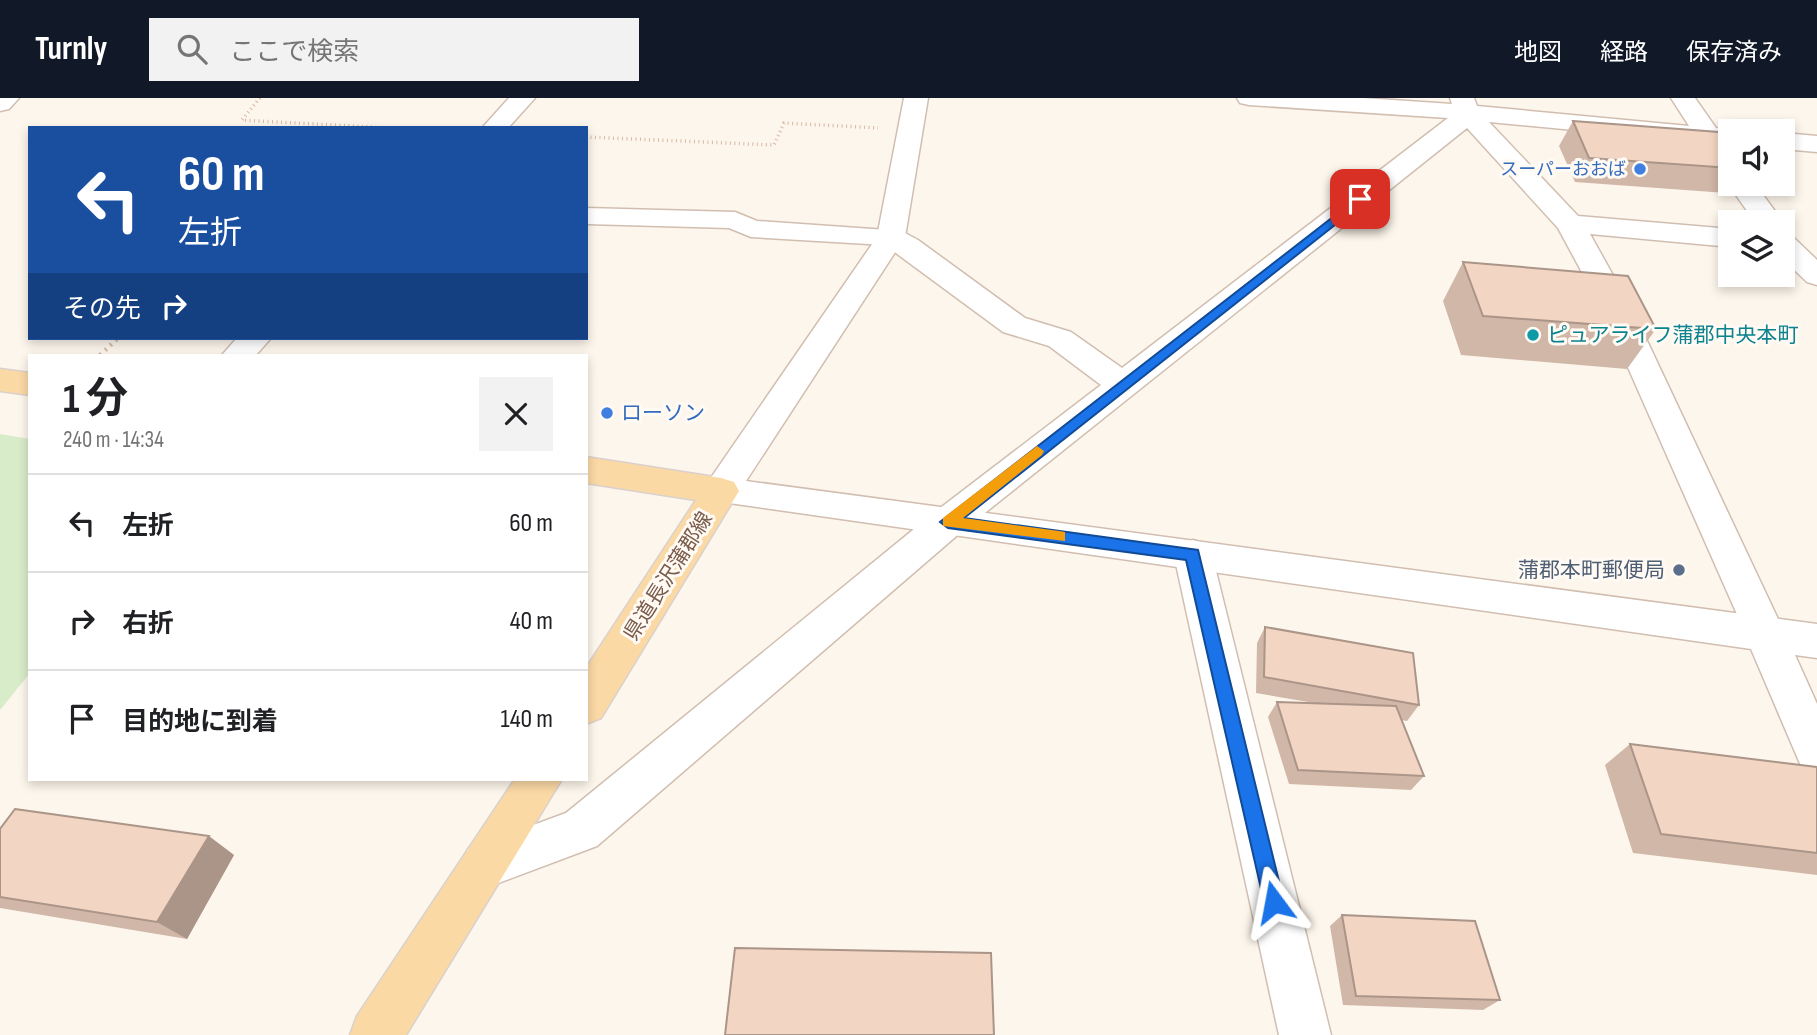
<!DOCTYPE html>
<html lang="ja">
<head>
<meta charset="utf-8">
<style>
	:root { --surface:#fff; --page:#f2f2f2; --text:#202124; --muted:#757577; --line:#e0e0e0; --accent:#111827 }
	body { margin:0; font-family:"Sofia Sans Condensed","Noto Sans JP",sans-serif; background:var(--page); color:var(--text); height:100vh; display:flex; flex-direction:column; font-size:26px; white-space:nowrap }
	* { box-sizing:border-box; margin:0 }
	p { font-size:23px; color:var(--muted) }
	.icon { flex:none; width:38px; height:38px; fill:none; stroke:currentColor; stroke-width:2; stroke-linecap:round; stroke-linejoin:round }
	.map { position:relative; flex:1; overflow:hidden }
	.panel { position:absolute; left:28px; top:256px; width:560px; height:427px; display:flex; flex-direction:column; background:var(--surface); border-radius:0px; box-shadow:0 4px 10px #0003 }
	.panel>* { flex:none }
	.banner { position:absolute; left:28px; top:28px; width:560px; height:214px; border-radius:0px; box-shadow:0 4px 10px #0003; background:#1a4fa0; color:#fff; overflow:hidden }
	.tools { position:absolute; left:1718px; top:21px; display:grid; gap:14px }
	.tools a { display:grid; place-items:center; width:77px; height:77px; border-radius:0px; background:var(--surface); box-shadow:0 4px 10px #0003; font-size:35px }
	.pin { position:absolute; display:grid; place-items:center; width:60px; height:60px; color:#fff; margin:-30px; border-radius:14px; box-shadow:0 4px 10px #0006 }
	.me { position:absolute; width:77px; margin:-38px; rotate:347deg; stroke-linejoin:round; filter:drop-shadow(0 0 5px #0008) }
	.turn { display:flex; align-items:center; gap:24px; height:147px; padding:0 35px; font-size:32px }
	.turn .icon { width:91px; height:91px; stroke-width:2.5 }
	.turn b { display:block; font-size:49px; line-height:60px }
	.then { display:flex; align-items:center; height:66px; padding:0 35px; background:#0003; gap:14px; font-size:26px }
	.round { display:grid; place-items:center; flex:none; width:74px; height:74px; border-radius:0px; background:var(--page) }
	.headline { display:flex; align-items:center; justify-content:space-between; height:119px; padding:0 35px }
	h1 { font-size:42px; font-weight:700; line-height:52px }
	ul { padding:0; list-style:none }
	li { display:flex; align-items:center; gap:21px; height:98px; padding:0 35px; border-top:2px solid var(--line) }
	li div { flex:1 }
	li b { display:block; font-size:26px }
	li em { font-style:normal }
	header { display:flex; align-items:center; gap:42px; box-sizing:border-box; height:98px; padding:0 35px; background:var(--accent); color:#fff }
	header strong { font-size:33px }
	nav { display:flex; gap:38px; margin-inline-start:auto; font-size:24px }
	.search { width:490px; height:63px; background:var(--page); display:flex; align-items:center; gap:18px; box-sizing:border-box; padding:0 24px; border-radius:0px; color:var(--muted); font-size:26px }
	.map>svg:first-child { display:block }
	.green { fill:#d8ecc9 }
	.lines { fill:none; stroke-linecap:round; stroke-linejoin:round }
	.minor-casing { stroke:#d1beb0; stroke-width:3 }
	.tertiary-casing { stroke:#d1beb0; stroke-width:3 }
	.primary-casing { stroke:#dad1cd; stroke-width:3 }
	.path-far1 { stroke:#d9b8a5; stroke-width:3.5; stroke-dasharray:1 3.5; stroke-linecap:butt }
	.path { stroke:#d9b8a5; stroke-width:4.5; stroke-dasharray:2 5; stroke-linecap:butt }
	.minor { fill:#fff; fill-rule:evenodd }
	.tertiary { fill:#fff; fill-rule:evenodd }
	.primary { fill:#fbd9a5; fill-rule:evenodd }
	.wall { fill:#d1b7a8 }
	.shaded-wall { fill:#aa9588 }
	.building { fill:#f3d5c3; stroke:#aa9588; stroke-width:2 }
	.route { fill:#1a73e8; stroke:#114b97; stroke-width:2 }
	.slow { fill:#f59e0b }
	.shop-dot { fill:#3f7fe0; stroke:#fffaf3; stroke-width:2.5 }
	.culture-dot { fill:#0f9aa8; stroke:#fffaf3; stroke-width:2.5 }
	.service-dot { fill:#5c6f8a; stroke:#fffaf3; stroke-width:2.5 }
	.labels { text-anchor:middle; stroke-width:6; stroke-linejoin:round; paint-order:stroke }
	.far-shop-label { font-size:18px; fill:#366cbe; stroke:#fffaf3; text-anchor:end }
	.culture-label { font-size:21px; fill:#0d838f; stroke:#fffaf3; text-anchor:start }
	.shop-label { font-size:21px; fill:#366cbe; stroke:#fffaf3; text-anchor:start }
	.service-label { font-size:21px; fill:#4e5e75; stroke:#fffaf3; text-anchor:end }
	.street-label { font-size:21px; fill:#7a5c4d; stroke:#fffaf3 }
</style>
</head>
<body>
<header>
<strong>Turnly</strong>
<div class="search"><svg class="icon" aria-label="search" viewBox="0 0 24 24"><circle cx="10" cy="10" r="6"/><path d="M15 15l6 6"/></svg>ここで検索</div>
<nav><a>地図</a><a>経路</a><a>保存済み</a></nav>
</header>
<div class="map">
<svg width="1817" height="937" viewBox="0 0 1817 937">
	<rect width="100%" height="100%" fill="#fdf6ec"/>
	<!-- green -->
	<path class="green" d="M0 336 30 341V575L0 612Z"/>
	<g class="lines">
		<defs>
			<path id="minor" d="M0 0H19L9 11 0 13Z
				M509 0H535L508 30H482Z
				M1237 0H1363L1452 6 1450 0H1474L1477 8 1689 28 1671 0H1695L1716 30 1738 33H1731V47L1727 46 1731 52V79L1722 77 1700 44 1489 24 1578 118 1731 131V149L1590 136 1634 215 1785 536 1779 548 1765 553 1751 548 1604 215 1558 130 1467 30 961 434 597 748 485 790 468 783 461 767 468 751 566 715 935 414 1101 287 1049 248 1003 234 885 147 751 139 729 130 587 126 586 110 735 114 757 123 901 133 918 142 1025 220 1071 234 1122 270 1448 20 1249 7 1240 5Z
				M1783 35 1817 38V54L1783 51Z
				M1731 81V86H1755L1783 124H1755L1728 86Z
				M1783 136 1793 139 1817 162V187L1807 184 1783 161Z
				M237 240H271L256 257H222Z
				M1193 442 1206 446 1212 457 1331 937H1279L1174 457 1180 446Z"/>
			<path id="tertiary" d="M904 0H928L905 139 746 383 1817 526V560L1795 557 1817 606V674L1801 668 1751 551 708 402 703 393 708 384 877 139Z"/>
			<path id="primary" d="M0 271 30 275V297L0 293Z
				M586 359 721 380 734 384 739 393 601 620 586 626V570L696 402 586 385Z
				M515 681H562L406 937H350L357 918Z"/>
		</defs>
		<!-- minor casing -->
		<use href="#minor" class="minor-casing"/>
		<!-- tertiary casing -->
		<use href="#tertiary" class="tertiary-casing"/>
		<!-- primary casing -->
		<use href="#primary" class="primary-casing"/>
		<!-- path-far1 -->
		<path class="path-far1" d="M260 0 242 22 388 30
			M586 39 774 47 784 25 878 30"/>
		<!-- path -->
		<path class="path" d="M100 257 118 240"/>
		<!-- minor -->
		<use href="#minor" class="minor"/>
		<!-- tertiary -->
		<use href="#tertiary" class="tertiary"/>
		<!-- primary -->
		<use href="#primary" class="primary"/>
	</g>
	<!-- wall -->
	<path class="wall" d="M1573 23 1731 51V86H1733L1726 95 1575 84 1559 48Z
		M1463 164 1656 231 1627 271 1461 257 1443 203Z
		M1265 529 1419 607 1407 623 1401 622 1424 678 1411 692 1289 686 1268 619 1277 604 1314 605 1256 595 1257 545Z
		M1630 646 1817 669V777L1633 755 1605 667Z
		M0 731 234 757 187 841 0 810Z
		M1342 817 1500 902 1483 912 1343 907 1330 828Z"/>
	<!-- shaded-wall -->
	<path class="shaded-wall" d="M209 738 234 757 187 841 157 824Z"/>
	<!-- building -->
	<path class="building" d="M1573 23 1719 34 1731 51V70L1589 60Z
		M1463 164 1628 178 1656 231 1483 218Z
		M1265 529 1413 555 1419 607 1264 579Z
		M1277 604 1396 608 1424 678 1298 672Z
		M1630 646 1817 669V755L1661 736Z
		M15 711 209 738 157 824 0 799V731Z
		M1342 817 1475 823 1500 902 1356 898Z
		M735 850 991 855 994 937H725Z"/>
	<!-- route -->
	<path class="route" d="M1360 98 1365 101 1364 104 964 420 1198 452 1284 804 1281 811 1274 814 1267 811 1264 804 1186 462 948 430 940 424Z"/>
	<!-- slow -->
	<path class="slow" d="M1037 348 1044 353 1042 357 963 420 1059 433 1065 434V443L943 428V420Z"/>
	<!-- markers -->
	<g class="shop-dot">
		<circle cx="1640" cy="71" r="7"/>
		<circle cx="607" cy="315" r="7"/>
	</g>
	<circle class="culture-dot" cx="1533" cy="237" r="7"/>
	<circle class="service-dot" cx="1679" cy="472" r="7"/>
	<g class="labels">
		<!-- far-shop labels -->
		<g class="far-shop-label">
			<text x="1626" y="77">スーパーおおば</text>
		</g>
		<!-- culture labels -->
		<g class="culture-label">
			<text x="1547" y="244">ピュアライフ蒲郡中央本町</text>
		</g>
		<!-- shop labels -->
		<g class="shop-label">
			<text x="621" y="322">ローソン</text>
		</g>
		<!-- service labels -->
		<g class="service-label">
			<text x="1665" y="479">蒲郡本町郵便局</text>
		</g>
		<!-- street labels -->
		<g class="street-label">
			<text transform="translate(668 478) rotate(-58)" y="7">県道長沢蒲郡線</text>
		</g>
	</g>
</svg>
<div class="tools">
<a><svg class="icon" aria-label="sound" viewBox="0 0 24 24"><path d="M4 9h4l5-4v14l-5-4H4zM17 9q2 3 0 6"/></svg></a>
<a><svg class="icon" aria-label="layers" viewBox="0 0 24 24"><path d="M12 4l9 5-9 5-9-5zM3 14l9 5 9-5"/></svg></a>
</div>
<div class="pin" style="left:1360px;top:101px;background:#d93025"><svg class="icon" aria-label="arrive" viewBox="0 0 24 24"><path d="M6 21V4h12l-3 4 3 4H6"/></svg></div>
<svg class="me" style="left:1274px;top:804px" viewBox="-20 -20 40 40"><path d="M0-17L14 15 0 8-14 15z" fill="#1a73e8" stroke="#fff" stroke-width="4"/></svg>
<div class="banner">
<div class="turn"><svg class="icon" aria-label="left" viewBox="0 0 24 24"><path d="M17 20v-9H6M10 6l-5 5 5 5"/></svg><div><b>60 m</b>左折</div></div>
<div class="then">その先<svg class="icon" aria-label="right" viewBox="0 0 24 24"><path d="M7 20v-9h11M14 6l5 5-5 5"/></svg></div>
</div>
<section class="panel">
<div class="headline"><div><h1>1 分</h1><p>240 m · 14:34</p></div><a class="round"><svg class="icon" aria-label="close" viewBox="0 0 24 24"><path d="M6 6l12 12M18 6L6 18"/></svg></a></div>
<ul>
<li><svg class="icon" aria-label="left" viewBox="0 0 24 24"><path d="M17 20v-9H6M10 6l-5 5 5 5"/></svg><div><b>左折</b></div><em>60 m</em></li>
<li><svg class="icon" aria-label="right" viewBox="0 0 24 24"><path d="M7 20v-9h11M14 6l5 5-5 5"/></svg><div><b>右折</b></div><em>40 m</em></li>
<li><svg class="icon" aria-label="arrive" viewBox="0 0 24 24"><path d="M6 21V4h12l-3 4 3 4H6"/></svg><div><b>目的地に到着</b></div><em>140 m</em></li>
</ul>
</section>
</div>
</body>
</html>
